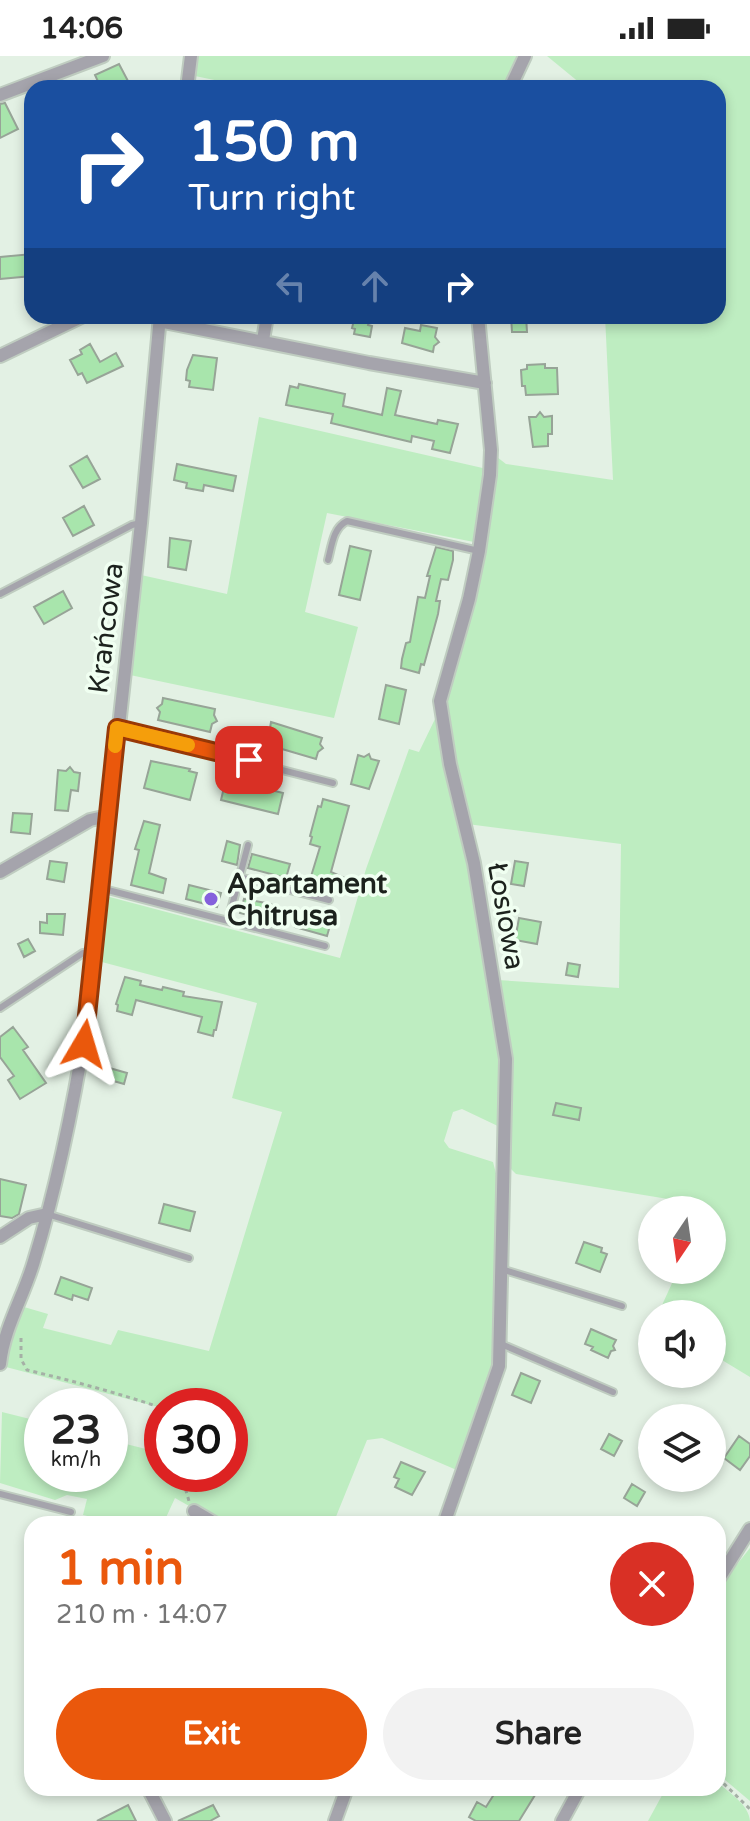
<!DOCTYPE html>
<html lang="en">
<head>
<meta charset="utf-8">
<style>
	:root { --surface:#fff; --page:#f2f2f2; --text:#222; --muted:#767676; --accent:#ea580c }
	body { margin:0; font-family:"Varela Round",sans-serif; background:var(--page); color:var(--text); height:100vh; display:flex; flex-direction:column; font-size:30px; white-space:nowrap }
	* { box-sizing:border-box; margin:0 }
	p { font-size:26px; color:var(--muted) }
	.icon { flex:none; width:44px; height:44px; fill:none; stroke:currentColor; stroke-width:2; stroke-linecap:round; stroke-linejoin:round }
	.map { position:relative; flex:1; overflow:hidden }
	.side { position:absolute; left:24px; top:1460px; width:702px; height:280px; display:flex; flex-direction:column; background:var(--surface); border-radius:24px; box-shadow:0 4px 12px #0003 }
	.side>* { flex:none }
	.guide { position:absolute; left:24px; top:24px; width:702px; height:244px; border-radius:24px; box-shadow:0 4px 12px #0003; background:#1a4fa0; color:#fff; overflow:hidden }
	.needle { width:52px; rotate:193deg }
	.controls { position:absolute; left:638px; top:1140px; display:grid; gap:16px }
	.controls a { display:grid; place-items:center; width:88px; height:88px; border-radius:50%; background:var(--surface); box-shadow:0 4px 12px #0003; font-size:40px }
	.speed { position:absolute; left:24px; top:1332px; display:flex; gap:16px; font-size:40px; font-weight:700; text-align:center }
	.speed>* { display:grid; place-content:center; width:104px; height:104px; border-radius:50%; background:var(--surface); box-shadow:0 4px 12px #0003; line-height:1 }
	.speed small { font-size:20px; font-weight:400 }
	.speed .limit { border:12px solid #d22; background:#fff; color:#111 }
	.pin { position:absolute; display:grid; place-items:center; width:68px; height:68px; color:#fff; margin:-34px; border-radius:16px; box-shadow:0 4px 12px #0006 }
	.me { position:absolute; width:88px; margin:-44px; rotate:7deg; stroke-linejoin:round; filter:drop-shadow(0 0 6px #0008) }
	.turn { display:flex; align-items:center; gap:28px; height:168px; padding:0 32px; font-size:36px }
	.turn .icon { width:104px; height:104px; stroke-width:2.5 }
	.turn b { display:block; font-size:56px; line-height:68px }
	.lanes { display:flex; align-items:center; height:76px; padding:0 32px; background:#0003; justify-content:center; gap:40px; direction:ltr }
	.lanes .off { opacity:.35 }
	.round { display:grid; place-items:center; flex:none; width:84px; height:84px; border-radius:42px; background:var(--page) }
	.summary { display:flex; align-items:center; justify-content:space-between; height:136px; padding:0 32px }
	h1 { font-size:48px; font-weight:700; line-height:60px; color:var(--accent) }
	.cta { display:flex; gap:16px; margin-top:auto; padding:16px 32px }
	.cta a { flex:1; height:92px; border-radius:48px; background:var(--accent); color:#fff; font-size:32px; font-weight:700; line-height:92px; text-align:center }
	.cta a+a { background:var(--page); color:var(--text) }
	.status { display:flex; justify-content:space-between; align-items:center; height:56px; padding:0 40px; background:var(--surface); direction:ltr }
	.status svg { height:22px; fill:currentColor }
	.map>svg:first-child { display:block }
	.green { fill:#beedc1 }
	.building { fill:#a8e5ac; stroke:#97a497; stroke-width:2 }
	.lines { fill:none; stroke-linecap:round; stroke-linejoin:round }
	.service-casing { stroke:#bfccc0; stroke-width:10 }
	.minor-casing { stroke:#bfccc0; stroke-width:16 }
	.path { stroke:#a5b0a6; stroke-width:3; stroke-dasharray:4 4; stroke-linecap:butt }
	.service { stroke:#a5a4ac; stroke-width:6 }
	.minor { stroke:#a5a4ac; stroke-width:12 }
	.route-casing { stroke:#983908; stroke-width:20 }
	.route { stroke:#ea580c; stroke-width:14 }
	.slow { stroke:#f59e0b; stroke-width:14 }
	.poi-dot { fill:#8561dc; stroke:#f0fff1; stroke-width:3 }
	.labels { text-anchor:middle; stroke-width:7; stroke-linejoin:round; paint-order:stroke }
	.street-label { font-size:28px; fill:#1c221d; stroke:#f0fff1 }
	.poi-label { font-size:28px; font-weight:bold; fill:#1c221d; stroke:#f0fff1; text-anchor:start }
</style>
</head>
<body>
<div class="status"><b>14:06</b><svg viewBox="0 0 49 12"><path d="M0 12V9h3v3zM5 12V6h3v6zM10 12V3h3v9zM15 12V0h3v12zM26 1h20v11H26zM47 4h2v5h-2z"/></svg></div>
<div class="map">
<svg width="750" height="1765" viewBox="0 0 750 1765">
	<rect width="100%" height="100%" fill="#e3f1e4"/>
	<!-- green -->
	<path class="green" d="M198 0H522L506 32H253L195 20Z
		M547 0H750V1321L712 1298V1258H658L678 1214H712V1154H682L668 1143 516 1118 505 1107 497 924 619 932 621 788 467 768 446 648 497 401 506 408 613 424 605 260H718V32H586Z
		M259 361 487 413 474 486 327 457 305 556 358 571 334 662 130 619 141 519 227 538Z
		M435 663 439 664 469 808 502 1002V1072L462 1053 453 1056 444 1085 449 1092 493 1106 498 1125 494 1308 459 1415 382 1382 367 1384 333 1468H221L175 1442 163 1468H123L83 1459 87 1443 67 1439 55 1444 0 1427 2 1356 42 1366V1418H110V1384L162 1397V1418H230V1350H162V1352L6 1311 11 1279 24 1251 48 1258 43 1272 111 1289 118 1274 209 1295 282 1056 232 1042 257 947 98 905 106 840 340 902 366 813 409 693 419 696Z
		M750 1492V1745L718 1718V1532Z
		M718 1727C730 1737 749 1749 750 1765H648L666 1732H718Z"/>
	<!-- building -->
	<path class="building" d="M119 8 129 27 116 32H101L95 19Z
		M5 47 18 73 0 82V48Z
		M32 198V220L0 223V201Z
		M355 260H370L368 269 372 270 370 281 354 278 355 273 352 272Z
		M511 260H526L527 276H512Z
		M421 269 437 272 435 281 439 286 434 290 433 296 402 287 405 272 420 275Z
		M90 288 100 306 116 297 123 310 87 327 82 317 78 319 70 304 82 298 80 294Z
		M193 299 217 302 213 334 189 331 190 325 186 324 187 314Z
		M545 308V312H557L558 338 526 339 525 330H522L521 314 527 313V309Z
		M299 328 345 338 343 350 382 359 387 332 401 335 395 359 437 368 438 364 458 368 450 397 432 393 434 385 412 380 411 386 331 367 333 358 286 349 290 330 298 332Z
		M540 356 544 361 552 360V378H548V390L533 391 529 361H536Z
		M87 400 100 423 83 432 70 410Z
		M177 408 236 420 233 435 204 429 203 435 186 432 187 427 174 424Z
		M84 450 94 469 73 480 63 462Z
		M170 482 191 485 186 514 168 511Z
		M350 490 371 495 360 544 339 539Z
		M436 491 453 495V504L448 524 441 523 436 545H440L438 558 424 609 421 608 419 617 401 612 402 603 406 587 410 586 418 541 425 542 430 520H427Z
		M63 535 72 552 44 568 34 551Z
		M386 629 406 634 399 668 379 663Z
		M163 642 215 653 214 659 217 665 212 668 210 676 158 664 160 656 157 652 162 648Z
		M271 666 322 682 320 688 323 692 318 696 316 703 265 688 267 680 264 675 270 672Z
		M369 698 371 703 379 705 369 733 351 728 358 699 364 701Z
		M151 705 190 713 189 715 197 717 190 744 144 732Z
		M70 711 74 716 80 717 78 735 71 734 68 755 55 754 58 714 66 715Z
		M226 723 283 737 278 758 221 744Z
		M323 743 349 750 331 816 345 822 341 836 309 827 320 791 310 788 312 781 310 780 318 750 321 751Z
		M13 757 32 758 30 778 11 776Z
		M144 765 160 769 149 817 166 823 163 837 131 829 139 794 135 793Z
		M227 785 240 789 237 809 222 805Z
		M252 798 290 808 286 822 248 812Z
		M50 805 67 807 64 826 47 823Z
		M515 805 528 807 524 830 511 828Z
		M189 829 221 837 217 851 186 843Z
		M244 843 271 848 276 852 272 865 240 857Z
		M305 857 331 866 327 880 295 871 299 858Z
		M47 858H65L63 879 40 877V866L47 867Z
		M519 862 541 866 537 888 515 884Z
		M28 883 35 895 24 901 18 888Z
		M568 907 580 909 578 921 566 919Z
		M125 921 141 925 140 929 162 934 163 931 184 936 183 940 222 946 216 974H214L213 980 198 976 202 961 136 944 132 959 117 955 118 949 116 948Z
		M13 971 28 991 23 994 46 1027 20 1043 8 1024 14 1020 0 1001V981Z
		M106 1011 127 1017 124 1028 103 1022Z
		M556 1047 581 1052 579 1064 553 1059Z
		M0 1123 26 1129 19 1158 12 1162 0 1160Z
		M164 1148 195 1156 190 1175 159 1167Z
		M584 1186 602 1192 601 1196 607 1198 600 1216 576 1207Z
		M61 1221 92 1232 88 1244 73 1239 72 1244 55 1238Z
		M591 1273 616 1284 613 1290 615 1294 611 1295 608 1302 591 1294 593 1291 585 1288Z
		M521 1317 540 1325 531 1347 512 1339Z
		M152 1373 162 1376 160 1390 148 1387Z
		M609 1378 622 1385 614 1400 601 1393Z
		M739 1380 750 1388V1400L740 1414 724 1402Z
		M401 1406 425 1416 412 1439 395 1431 399 1423 394 1421Z
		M632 1428 645 1436 637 1450 624 1442Z
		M498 1732H524L535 1739 519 1765H476L469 1761 477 1746 486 1751Z
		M128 1749 136 1765H97Z
		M213 1749 219 1760 210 1765H178Z"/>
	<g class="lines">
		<defs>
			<path id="service" d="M328 504C332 489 333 472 347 465L479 495
				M0 538 132 469 141 467
				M117 672 333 727
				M239 821 329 844
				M100 832 325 890
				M228 865 248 789
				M0 952 83 897 93 896
				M47 1158 189 1202
				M501 1213 622 1250
				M501 1288 613 1336
				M0 1438 71 1456"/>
			<path id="minor" d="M187 32 191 0
				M510 32 525 0
				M0 39 103 0
				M159 265 369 307 485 327
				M263 284 267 260
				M0 300 83 260
				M0 816 90 764 108 760
				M0 1181 29 1162 47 1158
				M0 1308C4 1271 24 1240 34 1205 58 1127 74 1046 87 966L141 467 160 260
				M194 1455 216 1468
				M444 1468 499 1310 506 1003 474 807 450 708 440 645 469 543 479 495 490 419 491 394 478 260
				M718 1524 750 1473
				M148 1732 165 1765
				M335 1765 347 1732
				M562 1765 580 1732"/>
		</defs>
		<!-- service casing -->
		<use href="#service" class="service-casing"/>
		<!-- minor casing -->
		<use href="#minor" class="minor-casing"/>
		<!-- path -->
		<path class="path" d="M21 1282V1303L27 1314C73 1325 118 1337 162 1352
			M181 1418 189 1445
			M718 1722 750 1753"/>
		<!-- service -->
		<use href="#service" class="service"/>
		<!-- minor -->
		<use href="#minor" class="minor"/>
	</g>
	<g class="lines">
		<defs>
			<path id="route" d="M84 988 117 672 249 704"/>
		</defs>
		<!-- route casing -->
		<use href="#route" class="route-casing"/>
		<!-- route -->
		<use href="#route" class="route"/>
		<!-- slow -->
		<path class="slow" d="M115 690 117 672 188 689"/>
	</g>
	<!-- markers -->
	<circle class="poi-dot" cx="211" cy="843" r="8"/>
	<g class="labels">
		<!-- street labels -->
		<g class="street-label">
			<text transform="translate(105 572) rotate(-83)" y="10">Krańcowa</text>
			<text transform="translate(507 860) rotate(80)" y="10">Łosiowa</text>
		</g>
		<!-- poi labels -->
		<g class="poi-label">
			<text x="227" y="837">Apartament<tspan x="227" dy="32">Chitrusa</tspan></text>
		</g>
	</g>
</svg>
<div class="controls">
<a><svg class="needle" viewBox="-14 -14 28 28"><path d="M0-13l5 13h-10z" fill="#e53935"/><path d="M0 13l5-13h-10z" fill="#767676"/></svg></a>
<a><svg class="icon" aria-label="sound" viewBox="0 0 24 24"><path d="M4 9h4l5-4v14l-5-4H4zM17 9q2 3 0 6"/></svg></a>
<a><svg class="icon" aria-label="layers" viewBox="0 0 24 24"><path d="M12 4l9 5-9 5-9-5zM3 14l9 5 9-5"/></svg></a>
</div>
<div class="speed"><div>23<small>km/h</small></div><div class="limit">30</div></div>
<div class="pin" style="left:249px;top:704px;background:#d93025"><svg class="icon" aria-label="arrive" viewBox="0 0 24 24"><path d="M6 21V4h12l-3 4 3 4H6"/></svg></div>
<svg class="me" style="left:84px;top:988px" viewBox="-20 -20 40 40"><path d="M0-17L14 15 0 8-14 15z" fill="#ea580c" stroke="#fff" stroke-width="4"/></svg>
<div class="guide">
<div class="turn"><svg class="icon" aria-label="right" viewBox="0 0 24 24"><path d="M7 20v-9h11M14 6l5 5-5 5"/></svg><div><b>150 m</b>Turn right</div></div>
<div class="lanes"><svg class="icon off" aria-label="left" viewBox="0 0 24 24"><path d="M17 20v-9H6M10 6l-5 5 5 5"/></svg><svg class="icon off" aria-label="ahead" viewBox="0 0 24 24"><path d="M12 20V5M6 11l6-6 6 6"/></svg><svg class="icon" aria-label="right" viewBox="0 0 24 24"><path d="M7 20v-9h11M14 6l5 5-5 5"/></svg></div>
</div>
<section class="side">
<div class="summary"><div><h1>1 min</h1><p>210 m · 14:07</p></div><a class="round" style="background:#d93025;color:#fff"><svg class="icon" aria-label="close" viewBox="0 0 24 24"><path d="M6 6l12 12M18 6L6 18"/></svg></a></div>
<div class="cta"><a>Exit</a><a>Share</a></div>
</section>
</div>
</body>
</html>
